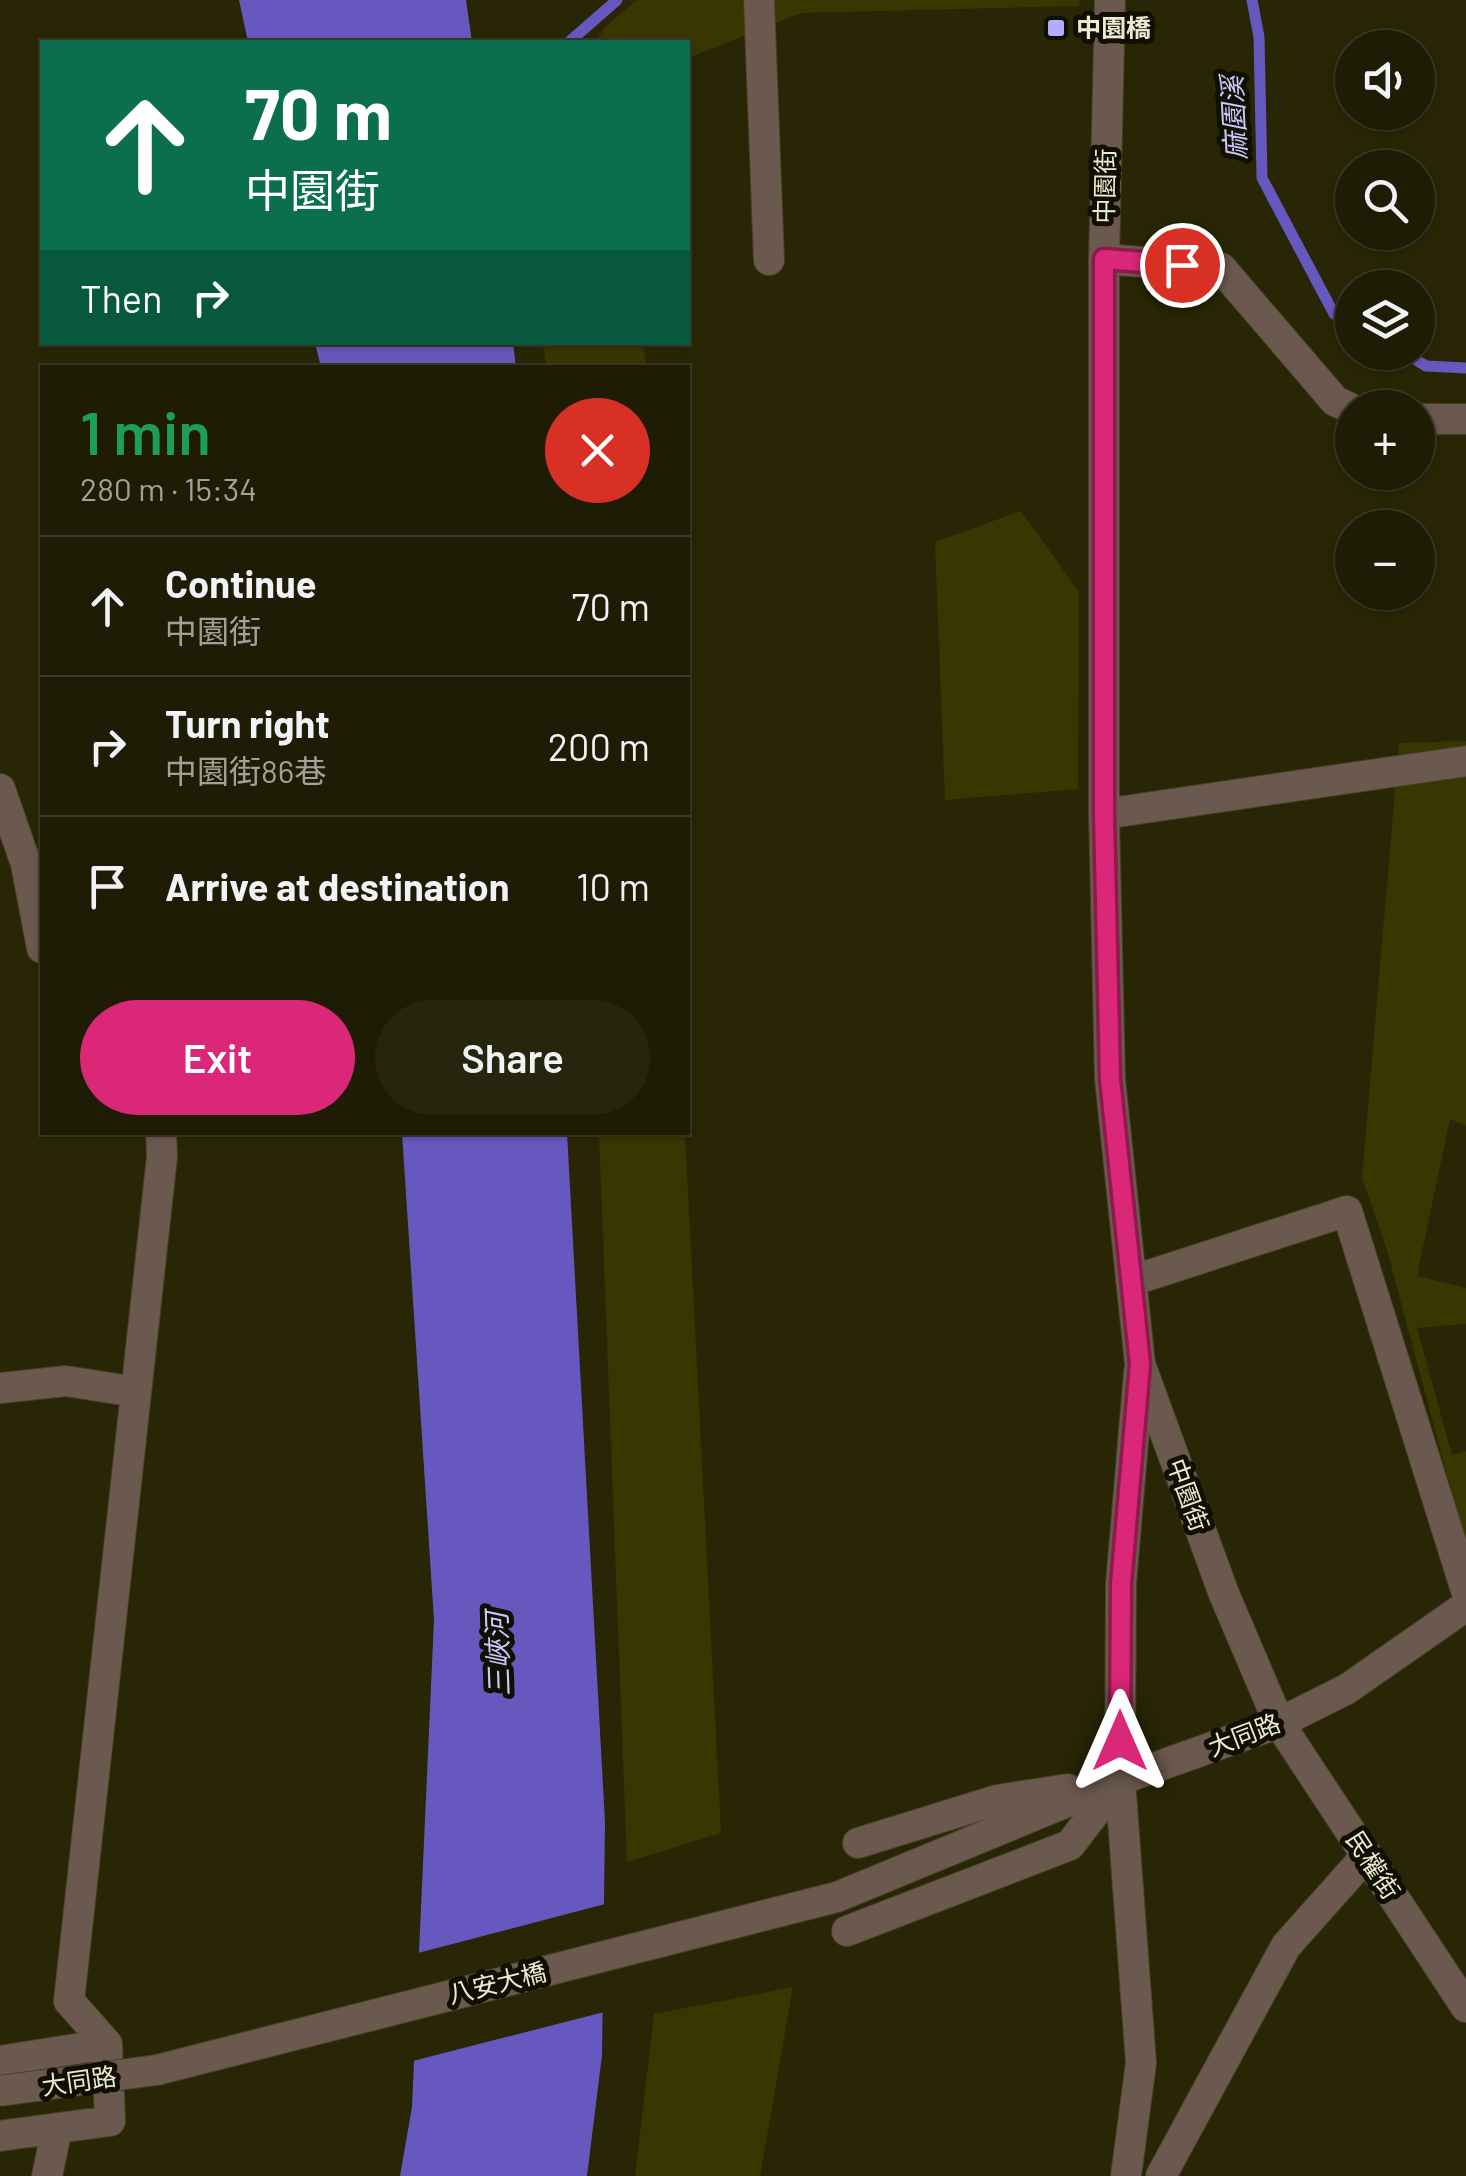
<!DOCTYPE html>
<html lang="en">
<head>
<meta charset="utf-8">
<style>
	:root { --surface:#1e1c04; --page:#26250e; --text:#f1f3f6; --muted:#a1a19a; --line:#3c3a26; --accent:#db2777 }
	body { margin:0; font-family:Barlow,"Noto Sans TC",sans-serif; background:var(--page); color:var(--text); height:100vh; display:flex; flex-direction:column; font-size:38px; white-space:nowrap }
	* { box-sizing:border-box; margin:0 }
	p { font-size:32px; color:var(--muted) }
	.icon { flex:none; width:55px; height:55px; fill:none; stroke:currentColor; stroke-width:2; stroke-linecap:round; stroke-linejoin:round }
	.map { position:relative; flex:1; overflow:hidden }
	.details { position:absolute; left:40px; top:365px; width:650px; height:770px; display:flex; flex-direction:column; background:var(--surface); border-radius:0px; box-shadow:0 2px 8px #0004,0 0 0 2px var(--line) }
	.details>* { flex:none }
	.top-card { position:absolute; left:40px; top:40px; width:650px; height:305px; border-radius:0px; box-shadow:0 2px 8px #0004,0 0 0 2px var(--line); background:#0b6e4f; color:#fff; overflow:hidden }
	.tools { position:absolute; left:1335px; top:30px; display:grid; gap:20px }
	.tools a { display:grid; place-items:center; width:100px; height:100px; border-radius:50%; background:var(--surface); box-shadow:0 2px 8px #0004,0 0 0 2px var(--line); font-size:50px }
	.pin { position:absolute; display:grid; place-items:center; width:85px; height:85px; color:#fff; margin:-42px; border:5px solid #fff; border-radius:50%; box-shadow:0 2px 10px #0007 }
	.me { position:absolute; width:110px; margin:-55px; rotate:0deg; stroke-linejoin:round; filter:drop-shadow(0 0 8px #0008) }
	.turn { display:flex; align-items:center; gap:35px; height:210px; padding:0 40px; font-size:45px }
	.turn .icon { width:130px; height:130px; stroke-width:2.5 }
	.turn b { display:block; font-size:70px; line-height:85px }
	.then { display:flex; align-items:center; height:95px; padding:0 40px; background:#0003; gap:20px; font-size:38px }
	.round { display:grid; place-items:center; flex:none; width:105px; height:105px; border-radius:52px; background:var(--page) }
	.headline { display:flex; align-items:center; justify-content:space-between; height:170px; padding:0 40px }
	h1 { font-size:60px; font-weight:600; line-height:75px; color:#1e9e55 }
	.action { display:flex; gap:20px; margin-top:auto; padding:20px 40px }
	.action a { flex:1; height:115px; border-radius:60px; background:var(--accent); color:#fff; font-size:40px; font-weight:600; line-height:115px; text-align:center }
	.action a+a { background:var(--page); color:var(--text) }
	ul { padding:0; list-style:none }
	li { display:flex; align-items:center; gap:30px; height:140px; padding:0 40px; border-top:2px solid var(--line) }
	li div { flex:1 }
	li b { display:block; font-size:38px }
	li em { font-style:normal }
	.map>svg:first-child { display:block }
	.green { fill:#393602 }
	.water { fill:#6758bf }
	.pier { fill:#282605 }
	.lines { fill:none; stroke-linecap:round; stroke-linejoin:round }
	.stream { stroke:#6758bf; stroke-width:11 }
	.minor-casing { stroke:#434222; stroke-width:32 }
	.minor { stroke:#6b5950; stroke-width:30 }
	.minor-bridge-casing { stroke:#434222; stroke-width:32; stroke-linecap:butt }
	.minor-bridge { stroke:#6b5950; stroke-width:30 }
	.route-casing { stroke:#8e194d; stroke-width:25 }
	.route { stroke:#db2777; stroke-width:18 }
	.poi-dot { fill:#b1adfa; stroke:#100f01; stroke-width:4 }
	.labels { text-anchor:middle; stroke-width:10; stroke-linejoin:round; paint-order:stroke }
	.poi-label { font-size:25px; font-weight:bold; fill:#ecebd4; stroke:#100f01; text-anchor:start }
	.street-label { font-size:25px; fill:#ecebd4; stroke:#100f01 }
	.water-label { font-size:28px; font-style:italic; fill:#cac8fe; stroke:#100f01 }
</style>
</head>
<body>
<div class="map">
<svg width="1466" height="2176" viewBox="0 0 1466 2176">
	<rect width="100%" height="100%" fill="#282605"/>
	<!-- green -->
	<path class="green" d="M637 0H1080L1079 6 801 13 688 58V42H595L606 26Z
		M543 343H644L646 367H546Z
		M1021 511 1079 592 1078 789 945 800 935 542Z
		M1466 741V1126L1450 1119 1417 1276 1466 1288V1324L1417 1328 1452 1455 1466 1451V1546L1387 1250 1362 1178 1399 743Z
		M599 1133H685L721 1833 627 1862Z
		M793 1987 760 2176H635L654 2014Z"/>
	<!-- water -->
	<path class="water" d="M239 0H466L472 42H248Z
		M315 343H513L516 367H321Z
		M402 1133H567L605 1822 602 2055 587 2176H400L412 2107 434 1620Z"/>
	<!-- pier -->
	<path class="pier" d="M609 1903 608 2011 409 2062 414 1954Z"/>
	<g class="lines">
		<!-- stream -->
		<path class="stream" d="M1252 0 1259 37 1262 178 1334 314 1352 324
			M569 42 617 0
			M1403 352 1426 366 1466 368"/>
		<defs>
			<path id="minor" d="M759 0 769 260
				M1110 0 1104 259V814L1110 1079 1140 1364 1224 1594 1279 1723 1466 2007
				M1104 259 1221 268 1335 401 1352 409
				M1418 419H1466
				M0 789 26 864 42 948
				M1104 814 1466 761
				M1131 1281 1347 1211 1466 1590
				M0 1388 66 1381 136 1392
				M858 1843 997 1800 1068 1789
				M847 1931 1070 1845 1118 1782
				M0 2061 107 2044
				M157 2070 837 1897 1120 1780 1279 1723 1347 1689 1466 1606
				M0 2136 110 2121 107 2044 69 2001 162 1157 161 1132
				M47 2176 57 2128
				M1126 2176 1141 2063 1120 1780 1121 1584 1139 1372
				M1161 2176 1286 1946 1367 1855"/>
		</defs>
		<!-- minor casing -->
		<use href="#minor" class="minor-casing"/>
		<!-- minor -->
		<use href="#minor" class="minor"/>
		<defs>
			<path id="minor-bridge" d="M0 2091 157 2070"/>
		</defs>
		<!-- minor-bridge casing -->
		<use href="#minor-bridge" class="minor-bridge-casing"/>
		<!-- minor-bridge -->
		<use href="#minor-bridge" class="minor-bridge"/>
	</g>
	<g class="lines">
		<defs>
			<path id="route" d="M1120 1741 1121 1584 1140 1364 1110 1079 1104 814V259L1182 265"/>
		</defs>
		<!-- route casing -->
		<use href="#route" class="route-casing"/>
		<!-- route -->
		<use href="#route" class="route"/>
	</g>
	<!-- markers -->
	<rect class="poi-dot" x="1046" y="18" width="20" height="20" rx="5"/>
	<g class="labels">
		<!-- poi labels -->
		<g class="poi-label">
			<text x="1076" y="37">中園橋</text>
		</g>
		<!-- street labels -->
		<g class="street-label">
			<text transform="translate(1105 186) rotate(-89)" y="9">中園街</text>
			<text transform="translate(1188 1495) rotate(70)" y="9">中園街</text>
			<text transform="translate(1244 1735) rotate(-21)" y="9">大同路</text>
			<text transform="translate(1373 1865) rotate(57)" y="9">民權街</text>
			<text transform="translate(497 1983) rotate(-14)" y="9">八安大橋</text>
			<text transform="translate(79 2081) rotate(-8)" y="9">大同路</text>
		</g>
		<!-- water labels -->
		<g class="water-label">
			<text transform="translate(1234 118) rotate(-93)" y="10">麻園溪</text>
			<text transform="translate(498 1654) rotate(-92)" y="10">三峽河</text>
		</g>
	</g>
</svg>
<div class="tools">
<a><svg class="icon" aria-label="sound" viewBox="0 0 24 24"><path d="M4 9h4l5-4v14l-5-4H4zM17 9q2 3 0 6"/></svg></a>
<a><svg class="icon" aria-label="search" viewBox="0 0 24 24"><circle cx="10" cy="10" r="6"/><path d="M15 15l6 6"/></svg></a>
<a><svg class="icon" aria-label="layers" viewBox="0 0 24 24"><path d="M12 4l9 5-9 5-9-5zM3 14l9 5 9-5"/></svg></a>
<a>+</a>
<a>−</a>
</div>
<div class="pin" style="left:1182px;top:265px;background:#d93025"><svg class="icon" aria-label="arrive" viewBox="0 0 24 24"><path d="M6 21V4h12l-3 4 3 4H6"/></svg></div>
<svg class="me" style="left:1120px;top:1741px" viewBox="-20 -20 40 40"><path d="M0-17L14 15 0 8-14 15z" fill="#db2777" stroke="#fff" stroke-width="4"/></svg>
<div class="top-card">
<div class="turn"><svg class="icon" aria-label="ahead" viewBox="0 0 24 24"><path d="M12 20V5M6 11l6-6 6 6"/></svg><div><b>70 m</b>中園街</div></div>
<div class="then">Then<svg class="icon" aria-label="right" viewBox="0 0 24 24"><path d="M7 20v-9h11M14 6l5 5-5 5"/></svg></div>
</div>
<section class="details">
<div class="headline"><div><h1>1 min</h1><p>280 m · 15:34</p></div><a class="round" style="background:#d93025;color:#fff"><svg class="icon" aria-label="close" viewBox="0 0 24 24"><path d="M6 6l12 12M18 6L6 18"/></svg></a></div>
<ul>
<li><svg class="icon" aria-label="ahead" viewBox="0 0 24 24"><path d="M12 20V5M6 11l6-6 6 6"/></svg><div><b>Continue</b><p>中園街</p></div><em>70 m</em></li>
<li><svg class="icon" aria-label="right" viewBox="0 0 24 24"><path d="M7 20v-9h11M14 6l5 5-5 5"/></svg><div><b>Turn right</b><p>中園街86巷</p></div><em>200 m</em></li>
<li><svg class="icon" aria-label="arrive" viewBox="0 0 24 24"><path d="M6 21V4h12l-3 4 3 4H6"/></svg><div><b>Arrive at destination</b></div><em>10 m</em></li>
</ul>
<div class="action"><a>Exit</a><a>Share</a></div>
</section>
</div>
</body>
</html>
